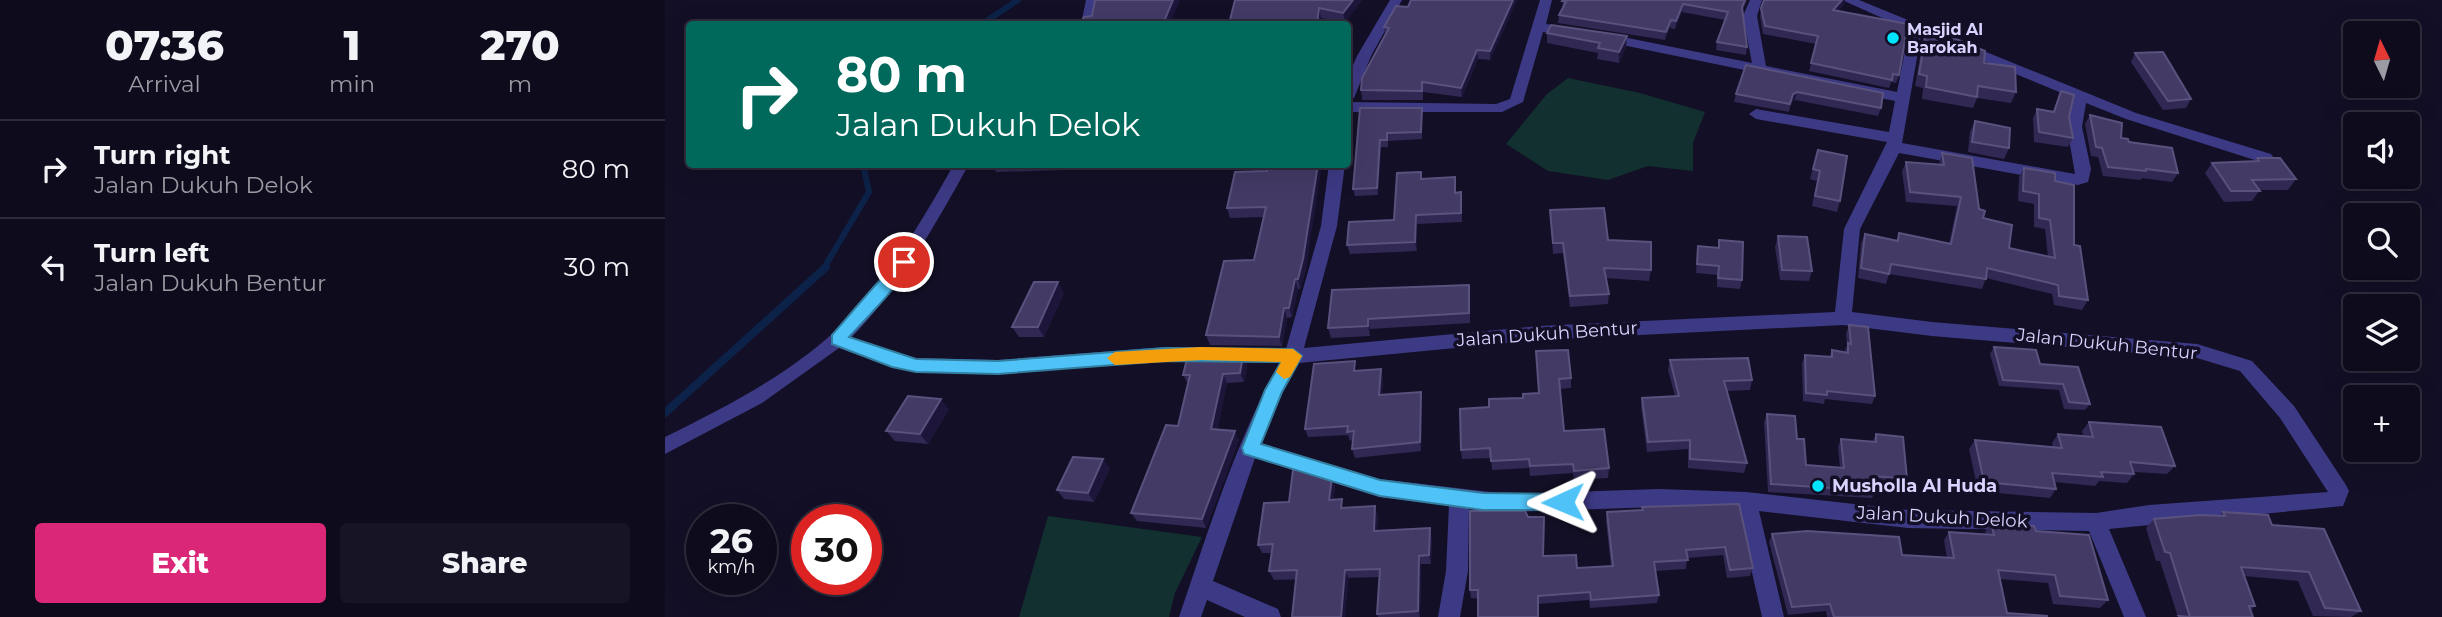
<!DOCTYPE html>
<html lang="en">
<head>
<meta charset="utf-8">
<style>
	:root { --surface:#0e0b1c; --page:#171425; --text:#f1f3f6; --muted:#9b9ba3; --line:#2e2b3b; --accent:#db2777 }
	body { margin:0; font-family:Montserrat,sans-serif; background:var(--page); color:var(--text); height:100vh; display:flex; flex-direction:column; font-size:26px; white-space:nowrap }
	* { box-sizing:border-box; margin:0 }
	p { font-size:23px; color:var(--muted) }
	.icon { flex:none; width:38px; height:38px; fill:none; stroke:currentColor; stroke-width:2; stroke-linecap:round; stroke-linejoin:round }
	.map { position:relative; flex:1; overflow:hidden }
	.sheet { display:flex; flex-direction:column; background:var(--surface); width:665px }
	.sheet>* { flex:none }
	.hud { position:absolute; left:21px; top:21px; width:665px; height:147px; border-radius:7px; box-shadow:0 7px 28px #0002,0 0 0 2px var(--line); background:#00695c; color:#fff; overflow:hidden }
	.needle { width:46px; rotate:355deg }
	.controls { position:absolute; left:1678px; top:21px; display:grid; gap:14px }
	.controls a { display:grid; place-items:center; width:77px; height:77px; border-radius:7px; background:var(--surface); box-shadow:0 7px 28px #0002,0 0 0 2px var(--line); font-size:35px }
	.speed { position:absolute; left:21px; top:504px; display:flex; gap:14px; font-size:35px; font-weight:700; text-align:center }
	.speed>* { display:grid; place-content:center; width:91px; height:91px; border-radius:50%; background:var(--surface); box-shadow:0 7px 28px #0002,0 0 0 2px var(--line); line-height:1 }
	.speed small { font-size:18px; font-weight:400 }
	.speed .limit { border:10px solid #d22; background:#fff; color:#111 }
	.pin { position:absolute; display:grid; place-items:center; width:60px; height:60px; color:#fff; margin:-30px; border:4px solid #fff; border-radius:50%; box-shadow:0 2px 7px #0007 }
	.me { position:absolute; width:77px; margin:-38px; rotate:269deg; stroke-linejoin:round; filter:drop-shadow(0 0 5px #0008) }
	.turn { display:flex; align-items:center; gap:24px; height:147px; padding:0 35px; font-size:32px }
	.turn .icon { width:91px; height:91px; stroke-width:2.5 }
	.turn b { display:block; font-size:49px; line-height:60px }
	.eta { display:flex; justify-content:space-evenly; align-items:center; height:119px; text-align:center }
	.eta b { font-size:42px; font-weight:800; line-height:49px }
	.button { display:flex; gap:14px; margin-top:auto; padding:14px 35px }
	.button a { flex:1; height:80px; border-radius:7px; background:var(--accent); color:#fff; font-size:28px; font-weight:800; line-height:80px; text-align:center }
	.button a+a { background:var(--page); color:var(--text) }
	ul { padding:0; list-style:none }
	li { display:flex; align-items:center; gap:21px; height:98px; padding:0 35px; border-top:2px solid var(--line) }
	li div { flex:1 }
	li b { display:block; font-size:26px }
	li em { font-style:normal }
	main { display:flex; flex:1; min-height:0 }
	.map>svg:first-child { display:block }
	.green { fill:#12302f }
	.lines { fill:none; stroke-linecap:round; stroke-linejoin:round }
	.stream-far1 { stroke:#0c2248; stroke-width:6 }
	.stream { stroke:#0c2248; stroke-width:8 }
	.street { fill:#3d3a85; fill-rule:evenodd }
	.wall { fill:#312854 }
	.shaded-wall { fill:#1d163a }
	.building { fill:#433a66; stroke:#5a527e; stroke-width:2 }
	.route { fill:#4fc3f7; stroke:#337fa1; stroke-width:2 }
	.slow { fill:#f59e0b }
	.poi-dot { fill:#00e5ff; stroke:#130f26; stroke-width:2.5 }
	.labels { text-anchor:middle; stroke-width:7; stroke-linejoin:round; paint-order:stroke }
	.far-poi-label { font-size:16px; font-weight:bold; fill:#d9d4ff; stroke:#130f26; text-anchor:start }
	.street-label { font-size:18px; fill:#d9d4ff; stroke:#130f26 }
	.poi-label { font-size:18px; font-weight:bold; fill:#d9d4ff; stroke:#130f26; text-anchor:start }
</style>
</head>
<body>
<main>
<section class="sheet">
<div class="eta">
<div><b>07:36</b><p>Arrival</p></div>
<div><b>1</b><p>min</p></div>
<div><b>270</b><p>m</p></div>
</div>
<ul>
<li><svg class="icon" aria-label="right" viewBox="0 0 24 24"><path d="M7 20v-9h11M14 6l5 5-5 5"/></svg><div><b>Turn right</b><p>Jalan Dukuh Delok</p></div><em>80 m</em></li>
<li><svg class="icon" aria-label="left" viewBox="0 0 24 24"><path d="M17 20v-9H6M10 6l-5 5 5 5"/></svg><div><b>Turn left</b><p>Jalan Dukuh Bentur</p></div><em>30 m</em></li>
</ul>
<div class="button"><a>Exit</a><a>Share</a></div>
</section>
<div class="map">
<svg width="1777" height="617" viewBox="0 0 1777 617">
	<rect width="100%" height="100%" fill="#130f26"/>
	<!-- green -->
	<path class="green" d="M903 78 975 93 1040 112 1028 143V171L983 166 943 180 883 171 841 144 882 94Z
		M383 516 537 537 510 593 504 617H354Z"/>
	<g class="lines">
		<!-- stream-far1 -->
		<path class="stream-far1" d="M317 24 353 0
			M159 268 204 192 198 164"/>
		<!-- stream -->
		<path class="stream" d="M0 413 161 267"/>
		<!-- street -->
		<path class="street" d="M421 0H433L429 24H416Z
			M725 0H737L706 56 689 98 683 102 831 104 845 99 875 0H887L881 24 907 28 914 32 907 36 878 32 858 102 837 112H682V79L692 56Z
			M1085 0H1097L1092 16 1101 66 1232 92 1244 30 1177 0H1194L1471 113 1606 154 1609 158 1606 162H1596L1461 119 1421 103 1417 127 1426 169 1423 182 1413 185 1234 153 1195 229 1187 312 1267 322 1532 344 1587 361 1629 406 1681 485 1684 491 1678 506 1444 529 1481 617H1459L1424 531 1243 528 1094 511 1119 617H1097L1073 510 994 507 843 512 804 507 803 571 795 617H773L781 571 784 505 714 497 590 458 548 581 613 609 616 617H580L542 600 536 617H514C543 532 570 442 615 363L500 361 333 374 251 372 227 367 174 348 97 403 0 454V437C58 408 120 377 168 333 219 285 255 225 289 164H304C270 226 235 287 186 338L228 353 251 358 333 360 500 347 621 349 656 226 664 164H680L672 226 639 348 874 326 1170 312 1179 229 1222 142 1091 119 1084 114 1091 109 1224 132 1230 101 938 41 931 37 938 33 1087 63 1078 16ZM1256 35 1409 98 1402 127 1410 174 1237 143ZM1178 325 1267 336 1532 358 1575 371 1615 418 1663 492 1484 505 1431 513 1243 510 1081 492 994 489 843 494 714 479 596 443 618 392 634 363 874 340Z"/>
	</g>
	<!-- wall -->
	<path class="wall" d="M570 0H697L680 22 656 18 655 24H564Z
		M746 0H852L825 60 813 59 797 97 758 92V100H697L696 90 720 35 719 27 743 7Z
		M898 0H1082L1077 11 1082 47 1081 55 1051 50 1052 42 1060 20 1017 12 1010 29 1005 28 1000 40 893 23 894 15 897 9Z
		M1179 4 1173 11 1234 75 1231 83 1226 82 1224 88 1144 71 1151 44 1098 34 1095 16 1096 8Z
		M1262 27 1319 63 1351 92 1346 103 1312 98 1308 108 1257 99 1258 88 1250 86 1258 39Z
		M882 33 961 47 954 63 932 59 933 53 882 43Z
		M1470 53 1526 99 1521 108 1498 110 1466 62Z
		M1081 65 1216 108 1213 116 1130 100 1126 102 1124 112 1069 102 1071 94Z
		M1396 91 1404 117 1408 138 1403 147 1369 142 1368 118 1372 109 1388 111Z
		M695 108H757V139L723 141V147H716L713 195 690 196 688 189Z
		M1425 115 1456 138 1513 173 1507 182 1477 178 1476 180 1438 176 1433 157 1426 156 1420 124Z
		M1310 121 1344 148 1339 159 1303 152 1305 132Z
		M1153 150 1175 201 1172 212 1147 206 1152 181 1145 179Z
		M1277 153 1314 209 1318 218 1344 248 1383 257 1380 229 1369 227V204L1353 201 1354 177 1359 168 1390 181 1409 245 1423 300 1417 310 1389 305 1387 294 1321 278 1317 289 1224 274 1221 284 1193 278 1196 243 1200 234 1231 241 1234 233 1284 244 1292 206 1241 202 1237 171 1241 162 1274 164Z
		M1592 158 1631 179 1623 190H1595L1587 201 1559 202 1540 173 1547 163 1590 161Z
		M327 164H401L398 170 331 172Z
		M602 171 641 269 635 289H633L627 317 622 318 617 346 545 345 541 335 589 260 598 217 565 218 562 208Z
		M757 179 791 187V193L796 192 797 222 752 224V251L685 254 682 245 729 220Z
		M885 210 943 240 986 270 984 281 941 278 944 294 943 304 905 307 898 253 888 254Z
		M1113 236 1147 271 1144 281 1115 280 1110 247Z
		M1054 240 1077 280 1075 289 1052 287V275L1031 273 1033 246 1053 248Z
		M399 293 379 337H354L347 327Z
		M805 295V323L705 329V336L666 338 663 328Z
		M1184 325 1210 396 1207 404 1160 399 1159 404 1138 401 1137 363 1140 355 1164 357 1167 350 1179 352 1182 346 1181 334Z
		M1329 347 1375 364 1425 404 1420 410 1399 409 1394 390 1334 386 1325 354Z
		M871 351 906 378V388L895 389 899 431 944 468 943 478 909 480 908 473 865 476 864 468 827 470 826 458 797 459 796 450 824 407 874 393Z
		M578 356 582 365 579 382 562 383 552 430 574 440 541 528 472 521 466 513 513 426 523 384 518 375Z
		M1005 360 1087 380 1085 390 1061 391 1082 463 1079 473 1023 468V449L982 452 976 407 977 398 1010 396 1003 370Z
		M692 370 718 378 717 395 756 392 757 402 756 451 690 458 687 449 688 440 685 441 683 435 643 437 640 429Z
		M284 409 263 444 230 441 221 431Z
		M1102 414 1132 439 1141 465 1175 468 1173 447 1176 439 1207 442 1211 434 1242 479 1238 487 1210 484 1211 491 1207 498 1103 492 1099 422Z
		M1424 422 1510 466 1502 474 1469 472V474L1462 483 1434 481 1430 486 1390 482 1391 489 1385 498 1313 491 1304 449 1310 440 1388 447 1387 443 1393 434 1418 436 1417 431Z
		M445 468 429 502 399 499 392 490Z
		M670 486 668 500 680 508 713 515 712 531 767 537 766 564H756L755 617H713L712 614 715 577 609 580 604 571 607 553H597L593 545 624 502Z
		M1074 504 1088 568 1085 576 1062 578 1058 555 1022 558 1021 569 990 571 994 595 992 603 925 608 924 600 873 604 806 598 805 590 879 556 912 568 946 566 941 521 942 512 977 510V507Z
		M1558 512 1607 525 1696 611 1686 617 1648 616 1633 581 1579 576 1590 606 1586 610 1588 617H1513L1495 561H1491L1481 528 1489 519 1554 516Z
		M1326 523 1371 531 1443 600 1435 608 1388 604 1383 583 1335 579 1342 613 1382 617H1162L1161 611 1123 615 1104 542 1107 534 1237 555 1282 558 1279 540 1284 532 1321 535 1320 532Z"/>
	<!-- shaded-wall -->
	<path class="shaded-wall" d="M508 0H515L505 24H498Z
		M688 0H697L680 22 678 13Z
		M848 0H852L825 60V51Z
		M1177 0H1180L1179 4 1166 18 1168 10Z
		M1018 4 1017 12 1010 29 1011 21Z
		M654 8 656 18 655 24H652Z
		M1006 20 1005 28 1000 40 1001 32Z
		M962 36 961 47 954 63V52Z
		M812 50 813 59 797 97 796 88Z
		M1132 92 1130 100 1126 102 1128 94Z
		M715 140 716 147 713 195 712 188Z
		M395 164H401L398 170Z
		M653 164H657L641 269 635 289 633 279Z
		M751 215 752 224V251L750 242Z
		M630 279 633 289 627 317 624 308Z
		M393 282 399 293 379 337 373 327Z
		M619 308 622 318 617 346 614 337Z
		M703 319 705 329V336L703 326Z
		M578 356 582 365 579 382 575 373Z
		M716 369 718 378 716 404 714 395Z
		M558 374 562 383 551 438 546 429Z
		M756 392 757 402 756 451 755 442Z
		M276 399 284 409 263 444 255 434Z
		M570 431 574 440 541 528 537 519Z
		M438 459 445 468 429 502 423 493Z
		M667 477 670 486 667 509 664 500Z
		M710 506 713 515 711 540 709 531Z
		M765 528 767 537 766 564 764 555Z
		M754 556 756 564 755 617 753 611Z
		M680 570 684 579 680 617H676Z"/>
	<!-- building -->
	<path class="building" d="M430 0H508L498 24H406L416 22 419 17 427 16Z
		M570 0H688L678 13 654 8 652 24H564Z
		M746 0H848L825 51 812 50 796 88 757 82V91L696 90 697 78 724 28 719 27 731 6 743 7Z
		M898 0H1080L1077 7 1082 47 1052 42 1063 12 1018 4 1011 21 1006 20 1001 32 894 15 901 2 897 1Z
		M1099 0H1177L1168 10 1243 24 1234 75 1228 74 1227 80 1146 63 1153 36 1100 26 1096 8Z
		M886 25 962 36 954 52 933 48 935 43 882 33Z
		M1262 27 1320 51 1319 63 1350 67 1351 92 1313 86 1312 97 1261 87 1262 76 1254 74Z
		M1498 52 1526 99 1503 101 1470 53Z
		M1081 65 1218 93 1216 108 1132 92 1128 94 1125 104 1071 94Z
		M1396 91 1409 95 1404 117 1408 138 1374 132 1372 109 1389 112Z
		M695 108H757L756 132 722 133V140H715L712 188 688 189Z
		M1425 115 1457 123 1456 138 1463 139 1464 142 1507 148 1513 173 1481 169V171L1443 167 1437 148 1431 147Z
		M1310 121 1345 128 1344 148 1307 142Z
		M1153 150 1182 156 1175 201 1150 196 1155 171 1148 169Z
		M1277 153 1307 158 1314 209 1320 211 1318 218 1347 225 1344 248 1390 258 1385 220 1374 218V194L1358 191 1359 168 1390 173V181L1409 185V245L1415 246 1423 300 1394 296 1393 285 1322 268 1321 279 1226 264 1224 274 1196 268 1200 234 1233 241 1234 233 1286 244 1296 197 1245 192 1241 162 1279 165Z
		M1592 158H1615L1631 179 1587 180 1595 191H1566L1547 163 1594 161Z
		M603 164H653L638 259 633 279H630L624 308H619L614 337 541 335 559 261 589 260 601 207 562 208 570 172 602 171Z
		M756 172V179L790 177V193L796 192V213L751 215 750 242 682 245 684 222 729 220 732 173Z
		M939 208 943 240 986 242V270L939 268 944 294 905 296 898 243H888L885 210Z
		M1113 236 1142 237 1147 271 1117 270Z
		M1054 240 1078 242 1077 280 1053 278 1054 266 1032 264 1033 246 1054 248Z
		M369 282H393L373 327H347Z
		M804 285V313L703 319V326L663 328 667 290Z
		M1184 325 1203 327 1210 396 1162 391V395L1141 393 1140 355 1167 357V350L1183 353V343L1186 344Z
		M1329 347 1371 350 1375 364 1413 367 1425 404 1404 402 1398 384 1338 380Z
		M903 350 906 378 894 379 899 431 939 429 944 468 909 471 908 464 865 466 864 459 826 461 825 448 796 450 795 409 824 407V399L858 398V394L874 393 871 351Z
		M523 355 578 356 575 373 558 374 546 429 570 431 537 519 466 513 501 425 513 426 525 375H518Z
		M1083 358 1087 380 1059 381 1082 463 1025 459V440L983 442 977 398 1014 396 1005 360Z
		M690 361 689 371 716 369 714 395 756 392 755 442 687 449 689 431 682 432 683 426 640 429 649 364Z
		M243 396 276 399 255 434 221 431Z
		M1102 414 1130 416 1132 439H1139L1141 465 1179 468 1176 439 1211 442V434L1238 437 1242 479 1209 476 1211 491 1106 484Z
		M1424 422 1496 427 1510 466 1465 462 1469 474 1436 472 1438 477 1387 473 1391 489 1319 482 1310 440 1397 448 1393 434 1428 437Z
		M408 457 438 459 423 493 392 490Z
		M628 470H644L667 477 664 500 677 499 676 508 710 506 709 531 765 528 764 555 754 556 753 611 712 614 715 569 680 570 676 617H627L632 570 604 571 608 544 593 545 599 503 624 502Z
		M1074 504 1088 568 1065 570 1060 547 1021 550 1023 560 989 562 994 595 926 600 925 592 873 596V617H813V590H805V511H860L863 517H879L878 556 911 555 912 568 948 566 942 512 978 510 977 507Z
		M1558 512 1603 515 1607 525 1659 529 1696 611 1660 608 1644 572 1576 567 1590 606H1584L1588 617H1515L1514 616 1525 617 1505 553 1500 552 1489 519 1535 515 1560 516Z
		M1326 523 1369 526 1371 531 1424 535 1443 600 1395 596 1390 575 1333 570 1342 613 1382 616V617H1169L1165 604 1127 607 1107 534 1142 531 1234 537 1237 555 1289 558 1284 532 1329 535Z"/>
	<!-- route -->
	<path class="route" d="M239 256 247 262C230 290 206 313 184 337L251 359 333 361 500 348 628 349 637 356 617 392 596 444 715 480 818 493 898 494 904 496 907 502 904 508 898 510H818L715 496 579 454 577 448 600 390 616 362 500 361 333 374 251 372 227 367 167 344V335C177 324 232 258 239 256Z"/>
	<!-- slow -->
	<path class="slow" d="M536 347 628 349 637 356 625 377 619 379 611 372 616 362 536 360 450 365 442 358 450 352Z"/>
	<!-- markers -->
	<g class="poi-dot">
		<circle cx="1228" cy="38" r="7"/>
		<circle cx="1153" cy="486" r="7"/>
	</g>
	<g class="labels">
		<!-- far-poi labels -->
		<g class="far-poi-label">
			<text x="1242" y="35">Masjid Al<tspan x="1242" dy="18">Barokah</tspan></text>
		</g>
		<!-- street labels -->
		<g class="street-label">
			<text transform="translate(882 334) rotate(-4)" y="6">Jalan Dukuh Bentur</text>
			<text transform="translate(1442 344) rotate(6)" y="6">Jalan Dukuh Bentur</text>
			<text transform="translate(1277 517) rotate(3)" y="6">Jalan Dukuh Delok</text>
		</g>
		<!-- poi labels -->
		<g class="poi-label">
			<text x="1167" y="492">Musholla Al Huda</text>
		</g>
	</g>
</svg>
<div class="controls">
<a><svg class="needle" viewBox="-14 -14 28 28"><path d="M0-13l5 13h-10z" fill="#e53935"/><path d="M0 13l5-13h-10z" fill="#9b9ba3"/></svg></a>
<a><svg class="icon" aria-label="sound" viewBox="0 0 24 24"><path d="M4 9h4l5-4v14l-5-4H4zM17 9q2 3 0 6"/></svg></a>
<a><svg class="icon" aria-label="search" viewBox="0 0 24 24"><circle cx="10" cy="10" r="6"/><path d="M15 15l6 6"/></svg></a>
<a><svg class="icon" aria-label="layers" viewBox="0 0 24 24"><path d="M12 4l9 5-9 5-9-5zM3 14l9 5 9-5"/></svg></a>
<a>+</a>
</div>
<div class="speed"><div>26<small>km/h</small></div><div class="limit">30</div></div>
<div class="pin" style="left:239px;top:262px;background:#d93025"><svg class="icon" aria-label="arrive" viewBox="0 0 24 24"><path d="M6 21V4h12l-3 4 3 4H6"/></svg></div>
<svg class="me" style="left:898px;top:502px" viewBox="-20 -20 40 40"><path d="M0-17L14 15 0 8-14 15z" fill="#4fc3f7" stroke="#fff" stroke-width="4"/></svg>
<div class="hud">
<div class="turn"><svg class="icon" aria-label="right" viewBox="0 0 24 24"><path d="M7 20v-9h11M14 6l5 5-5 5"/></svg><div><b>80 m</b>Jalan Dukuh Delok</div></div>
</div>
</div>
</main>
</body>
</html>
